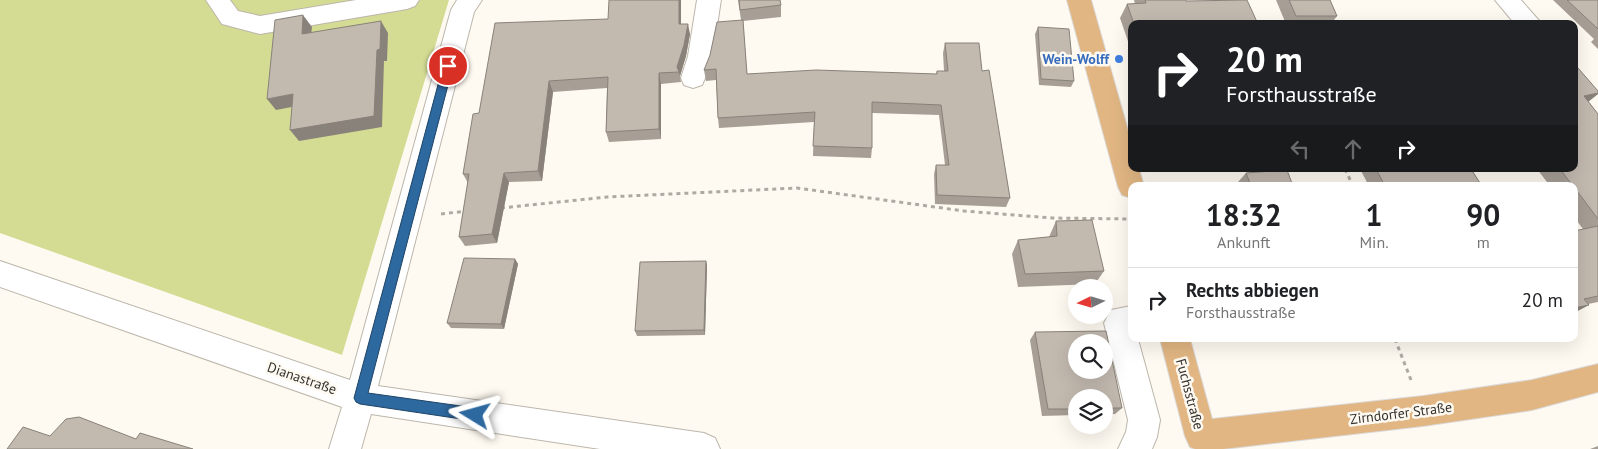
<!DOCTYPE html>
<html lang="de">
<head>
<meta charset="utf-8">
<style>
	:root { --surface:#fff; --page:#f6f6f6; --text:#202124; --muted:#757577; --line:#e0e0e0 }
	body { margin:0; font-family:"PT Sans",sans-serif; background:var(--page); color:var(--text); height:100vh; display:flex; flex-direction:column; font-size:19px; white-space:nowrap }
	* { box-sizing:border-box; margin:0 }
	p { font-size:16px; color:var(--muted) }
	.icon { flex:none; width:28px; height:28px; fill:none; stroke:currentColor; stroke-width:2; stroke-linecap:round; stroke-linejoin:round }
	.map { position:relative; flex:1; overflow:hidden }
	.sheet { position:absolute; left:1128px; top:182px; width:450px; height:160px; display:flex; flex-direction:column; background:var(--surface); border-radius:10px; box-shadow:0 5px 20px #0002 }
	.sheet>* { flex:none }
	.banner { position:absolute; left:1128px; top:20px; width:450px; height:152px; border-radius:10px; box-shadow:0 5px 20px #0002; background:#202124; color:#fff; overflow:hidden }
	.needle { width:32px; rotate:265deg }
	.tools { position:absolute; left:1068px; top:279px; display:grid; gap:10px }
	.tools a { display:grid; place-items:center; width:45px; height:45px; border-radius:50%; background:var(--surface); box-shadow:0 5px 20px #0002; font-size:25px }
	.pin { position:absolute; display:grid; place-items:center; width:42px; height:42px; color:#fff; margin:-21px; border:2px solid #fff; border-radius:50%; box-shadow:0 1px 5px #0007 }
	.me { position:absolute; width:55px; margin:-28px; rotate:278deg; stroke-linejoin:round; filter:drop-shadow(0 0 4px #0008) }
	.turn { display:flex; align-items:center; gap:18px; height:105px; padding:0 15px; font-size:22px }
	.turn .icon { width:65px; height:65px; stroke-width:2.5 }
	.turn b { display:block; font-size:35px; line-height:42px }
	.lanes { display:flex; align-items:center; height:48px; padding:0 15px; background:#0003; justify-content:center; gap:25px; direction:ltr }
	.lanes .off { opacity:.35 }
	.eta { display:flex; justify-content:space-evenly; align-items:center; height:85px; text-align:center }
	.eta b { font-size:30px; font-weight:700; line-height:35px }
	ul { padding:0; list-style:none }
	li { display:flex; align-items:center; gap:15px; height:65px; padding:0 15px; border-top:1px solid var(--line) }
	li div { flex:1 }
	li b { display:block; font-size:19px }
	li em { font-style:normal }
	.map>svg:first-child { display:block }
	.green { fill:#d4dc94 }
	.lines { fill:none; stroke-linecap:round; stroke-linejoin:round }
	.minor-casing { stroke:#bcb6ab; stroke-width:2 }
	.major-casing { stroke:#dbdada; stroke-width:2 }
	.path { stroke:#aeaaa3; stroke-width:3; stroke-dasharray:4 4; stroke-linecap:butt }
	.minor { fill:#fff; fill-rule:evenodd }
	.major { fill:#e1b683; fill-rule:evenodd }
	.wall { fill:#a79f96 }
	.shaded-wall { fill:#88827a }
	.building { fill:#c2b9af; stroke:#88827a; fill-rule:evenodd }
	.route { fill:#2d689f; stroke:#1d4467 }
	.shop-dot { fill:#3f7fe0; stroke:#fffaf1; stroke-width:2 }
	.labels { text-anchor:middle; stroke-width:5; stroke-linejoin:round; paint-order:stroke }
	.shop-label { font-size:14px; font-weight:bold; fill:#366cbe; stroke:#fffaf1; text-anchor:end }
	.street-label { font-size:14px; fill:#35332f; stroke:#fffaf1 }
</style>
</head>
<body>
<div class="map">
<svg width="1598" height="449" viewBox="0 0 1598 449">
	<rect width="100%" height="100%" fill="#fffaf1"/>
	<!-- green -->
	<path class="green" d="M0 0H449L342 355 0 233Z"/>
	<g class="lines">
		<defs>
			<path id="minor" d="M206 0H230L238 11 260 16 356 0H419L415 6 407 9 260 34 222 24Z
				M457 0H482L474 12 378 386 704 433 715 438 720 449H600L371 414 361 449H329L342 407 0 287V261L350 380 451 10Z
				M697 0H721C716 28 715 59 702 85L693 88 684 85 681 78 688 56Z
				M1495 0H1521L1542 24H1515Z
				M1131 306V339H1138L1160 420 1157 437 1152 449H1118L1126 432 1128 420 1104 323 1111 310Z"/>
			<path id="major" d="M1067 0H1091L1131 141V169H1139L1144 186H1131V198L1122 195 1118 187Z
				M1160 339H1190L1212 419 1423 396 1532 380 1598 364V392L1532 410 1423 426 1223 449H1195L1190 447 1185 436Z"/>
		</defs>
		<!-- minor casing -->
		<use href="#minor" class="minor-casing"/>
		<!-- major casing -->
		<use href="#major" class="major-casing"/>
		<!-- path -->
		<path class="path" d="M1345 169 1353 186
			M501 208 607 197 797 188 964 211 1052 218 1131 219
			M441 214 467 211
			M1395 339 1411 380"/>
		<!-- minor -->
		<use href="#minor" class="minor"/>
		<!-- major -->
		<use href="#major" class="major"/>
	</g>
	<!-- wall -->
	<path class="wall" d="M681 0V24L690 34 686 56 680 76 681 82 661 84V139L609 142 606 132 607 88 553 92 542 181 509 182 497 243 465 246 459 237 468 183 463 174 479 113 608 19Z
		M738 0H780L781 5V17L743 21 747 74H936L937 71H944L943 53 945 43 982 71 1010 198 1006 207 935 204 934 174 936 165H945L939 115 872 113V148L871 158 813 156 814 122 719 128 718 118 716 80 706 81 704 70 741 20Z
		M1134 0H1186V1L1258 24H1131V50L1120 18 1127 4H1135Z
		M1276 0H1330L1337 16 1331 24H1286Z
		M1553 0H1598V49L1591 42 1594 39Z
		M1038 27 1074 81 1071 87 1039 85 1035 34Z
		M1574 69 1598 91V94L1588 102 1598 114V302L1588 304 1574 313 1583 229 1574 217V186H1550L1537 169H1574Z
		M1360 169H1471L1480 183 1476 186H1369Z
		M1246 173 1293 186H1240L1238 182Z
		M1056 221 1104 271 1095 284 1018 287 1012 254 1018 240 1049 237Z
		M515 259 518 264 504 329 451 328 447 323Z
		M706 261 707 266 705 335 637 336 635 331Z
		M1035 332 1122 408 1115 414 1104 415V398H1076V415L1042 416 1030 340Z
		M1598 446V449H1590Z"/>
	<!-- shaded-wall -->
	<path class="shaded-wall" d="M679 0H681V35L679 24Z
		M303 15 312 27 310 45 302 34Z
		M381 21 388 33 387 61H384L382 127 299 141 290 130 377 50Z
		M688 24 690 34 686 56 680 76 677 67Z
		M659 73 661 84V139L659 129Z
		M549 81 553 92 542 181 538 171Z
		M1598 93V94L1585 104 1584 96Z
		M293 94 302 105 276 110 267 99Z
		M504 173 509 182 497 243 492 234Z
		M515 259 518 264 504 329 501 324Z
		M706 261 707 266 705 335 704 330Z
		M1589 305 1574 313V308Z"/>
	<!-- building -->
	<path class="building" d="M609 0H679V24H688L684 45 677 67 679 72 659 73V129L606 132 608 77 549 81 538 171 504 173 492 234 459 237 469 174H463L473 114 479 113 495 23 608 19Z
		M739 0H780L781 5 740 10Z
		M1145 0H1186V1L1247 0 1258 24H1134L1127 4 1146 3Z
		M1289 0H1330L1337 16H1296Z
		M1567 0H1598V29Z
		M303 15 302 34 381 21 380 49 377 50 374 116 290 130 293 94 267 99 275 20Z
		M743 20 747 74 816 70 937 74V71H948L945 43H979L982 71 989 70 1010 198 937 195 936 165H949L941 105 872 102V148L813 146 815 112 718 118 716 69 704 70 710 55 717 22Z
		M1038 27 1069 29 1074 81 1041 79Z
		M1578 68 1598 91V93L1584 96 1598 114V219L1574 187V186H1573L1560 169H1574V69Z
		M1376 169H1471L1480 183 1445 186H1385Z
		M1287 170 1293 186H1251L1246 173Z
		M1092 220 1104 271 1025 274 1018 240 1057 236 1056 221Z
		M1598 226V296L1584 299 1589 305 1574 308V231Z
		M464 258 515 259 501 324 447 323Z
		M706 261 704 330 635 331 640 262Z
		M1106 331 1122 408H1104V398H1076V409H1048L1035 332ZM1076 342H1104V370H1076Z
		M79 417 136 439 140 433 193 449H7L23 427 50 436 66 419Z"/>
	<!-- route -->
	<path class="route" d="M448 63 453 66 368 393 475 408 480 410 481 415 480 419 475 421 360 404 356 402 354 398 443 66Z"/>
	<!-- markers -->
	<circle class="shop-dot" cx="1119" cy="59" r="5"/>
	<g class="labels">
		<!-- shop labels -->
		<g class="shop-label">
			<text x="1109" y="64">Wein-Wolff</text>
		</g>
		<!-- street labels -->
		<g class="street-label">
			<text transform="translate(302 378) rotate(19)" y="5">Dianastraße</text>
			<text transform="translate(1190 394) rotate(75)" y="5">Fuchsstraße</text>
			<text transform="translate(1401 413) rotate(-7)" y="5">Zirndorfer Straße</text>
		</g>
	</g>
</svg>
<div class="tools">
<a><svg class="needle" viewBox="-14 -14 28 28"><path d="M0-13l5 13h-10z" fill="#e53935"/><path d="M0 13l5-13h-10z" fill="#757577"/></svg></a>
<a><svg class="icon" aria-label="search" viewBox="0 0 24 24"><circle cx="10" cy="10" r="6"/><path d="M15 15l6 6"/></svg></a>
<a><svg class="icon" aria-label="layers" viewBox="0 0 24 24"><path d="M12 4l9 5-9 5-9-5zM3 14l9 5 9-5"/></svg></a>
</div>
<div class="pin" style="left:448px;top:66px;background:#d93025"><svg class="icon" aria-label="arrive" viewBox="0 0 24 24"><path d="M6 21V4h12l-3 4 3 4H6"/></svg></div>
<svg class="me" style="left:475px;top:415px" viewBox="-20 -20 40 40"><path d="M0-17L14 15 0 8-14 15z" fill="#2d689f" stroke="#fff" stroke-width="4"/></svg>
<div class="banner">
<div class="turn"><svg class="icon" aria-label="right" viewBox="0 0 24 24"><path d="M7 20v-9h11M14 6l5 5-5 5"/></svg><div><b>20 m</b>Forsthausstraße</div></div>
<div class="lanes"><svg class="icon off" aria-label="left" viewBox="0 0 24 24"><path d="M17 20v-9H6M10 6l-5 5 5 5"/></svg><svg class="icon off" aria-label="ahead" viewBox="0 0 24 24"><path d="M12 20V5M6 11l6-6 6 6"/></svg><svg class="icon" aria-label="right" viewBox="0 0 24 24"><path d="M7 20v-9h11M14 6l5 5-5 5"/></svg></div>
</div>
<section class="sheet">
<div class="eta">
<div><b>18:32</b><p>Ankunft</p></div>
<div><b>1</b><p>Min.</p></div>
<div><b>90</b><p>m</p></div>
</div>
<ul>
<li><svg class="icon" aria-label="right" viewBox="0 0 24 24"><path d="M7 20v-9h11M14 6l5 5-5 5"/></svg><div><b>Rechts abbiegen</b><p>Forsthausstraße</p></div><em>20 m</em></li>
</ul>
</section>
</div>
</body>
</html>
